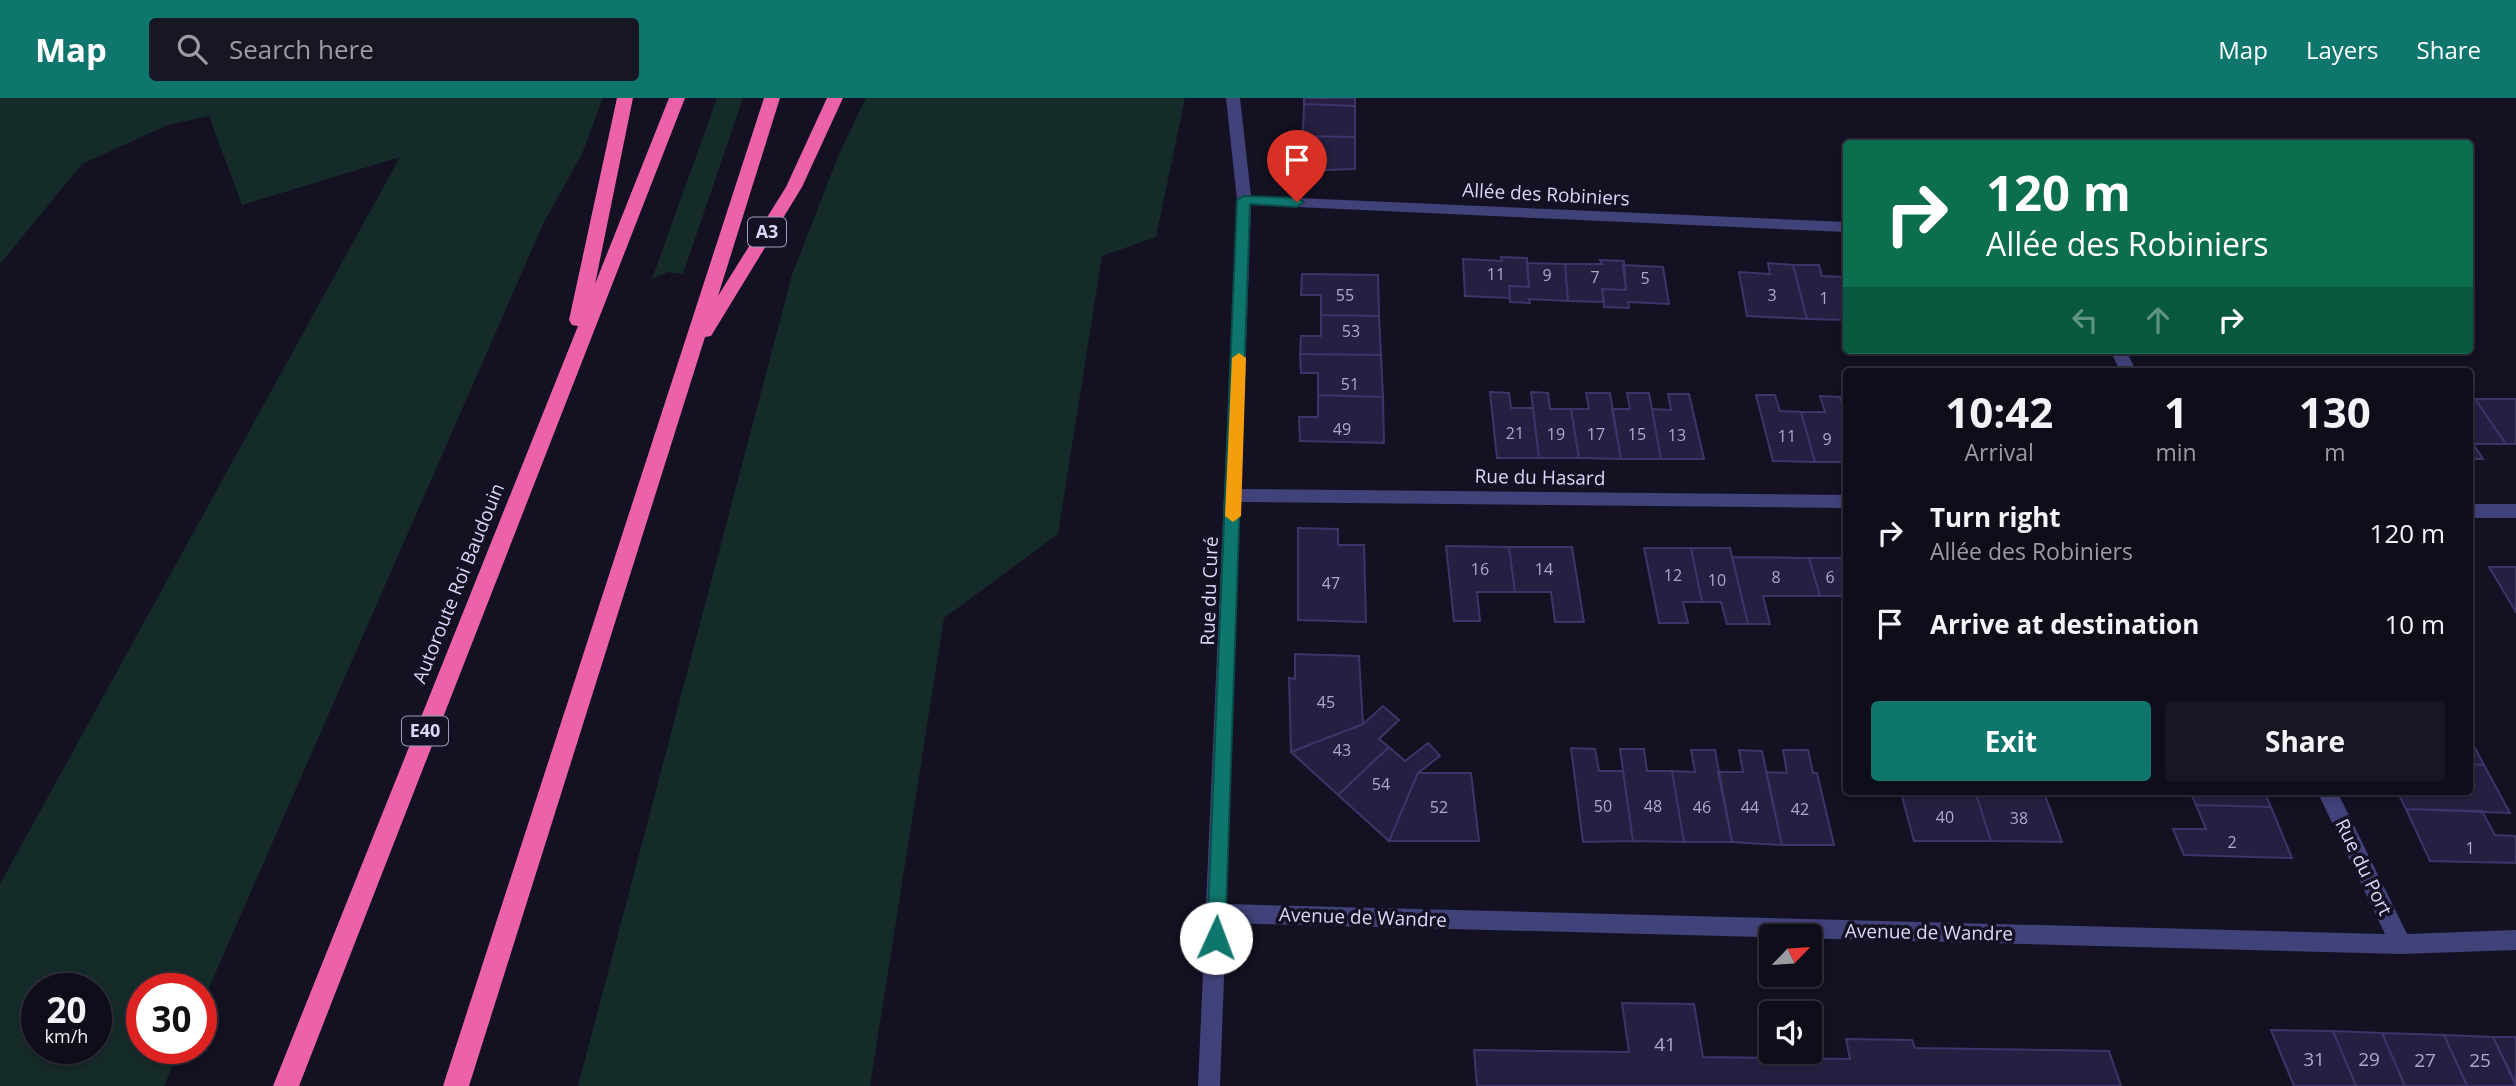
<!DOCTYPE html>
<html lang="en">
<head>
<meta charset="utf-8">
<style>
	:root { --surface:#0e0d1a; --page:#171623; --text:#f1f3f6; --muted:#9b9ca2; --line:#2e2d39; --accent:#0f766e }
	body { margin:0; font-family:"Open Sans",sans-serif; background:var(--page); color:var(--text); height:100vh; display:flex; flex-direction:column; font-size:26px; white-space:nowrap }
	* { box-sizing:border-box; margin:0 }
	p { font-size:23px; color:var(--muted) }
	.icon { flex:none; width:38px; height:38px; fill:none; stroke:currentColor; stroke-width:2; stroke-linecap:round; stroke-linejoin:round }
	.map { position:relative; flex:1; overflow:hidden }
	.side { position:absolute; left:1843px; top:270px; width:630px; height:427px; display:flex; flex-direction:column; background:var(--surface); border-radius:7px; box-shadow:0 4px 10px #0003,0 0 0 2px var(--line) }
	.side>* { flex:none }
	.top-card { position:absolute; left:1843px; top:42px; width:630px; height:214px; border-radius:7px; box-shadow:0 4px 10px #0003,0 0 0 2px var(--line); background:#0b6e4f; color:#fff; overflow:hidden }
	.needle { width:46px; rotate:65deg }
	.buttons { position:absolute; left:1759px; top:826px; display:grid; gap:14px }
	.buttons a { display:grid; place-items:center; width:63px; height:63px; border-radius:7px; background:var(--surface); box-shadow:0 4px 10px #0003,0 0 0 2px var(--line); font-size:35px }
	.speed { position:absolute; left:21px; top:875px; display:flex; gap:14px; font-size:35px; font-weight:700; text-align:center }
	.speed>* { display:grid; place-content:center; width:91px; height:91px; border-radius:50%; background:var(--surface); box-shadow:0 4px 10px #0003,0 0 0 2px var(--line); line-height:1 }
	.speed small { font-size:18px; font-weight:400 }
	.speed .limit { border:10px solid #d22; background:#fff; color:#111 }
	.pin { position:absolute; display:grid; place-items:center; width:60px; height:60px; color:#fff; margin:-72px -30px; border-radius:50% 50% 50% 0; rotate:-45deg; box-shadow:0 0 7px #0007 }
	.pin .icon { rotate:45deg }
	.me { position:absolute; width:77px; margin:-38px; rotate:2deg; stroke-linejoin:round; filter:drop-shadow(0 0 5px #0008) }
	.turn { display:flex; align-items:center; gap:24px; height:147px; padding:0 28px; font-size:32px }
	.turn .icon { width:91px; height:91px; stroke-width:2.5 }
	.turn b { display:block; font-size:49px; line-height:60px }
	.lanes { display:flex; align-items:center; height:66px; padding:0 28px; background:#0003; justify-content:center; gap:35px; direction:ltr }
	.lanes .off { opacity:.35 }
	.eta { display:flex; justify-content:space-evenly; align-items:center; height:119px; text-align:center }
	.eta b { font-size:42px; font-weight:700; line-height:49px }
	.button { display:flex; gap:14px; margin-top:auto; padding:14px 28px }
	.button a { flex:1; height:80px; border-radius:7px; background:var(--accent); color:#fff; font-size:28px; font-weight:700; line-height:80px; text-align:center }
	.button a+a { background:var(--page); color:var(--text) }
	ul { padding:0; list-style:none }
	li { display:flex; align-items:center; gap:21px; height:91px; padding:0 28px }
	li div { flex:1 }
	li b { display:block; font-size:26px }
	li em { font-style:normal }
	header { display:flex; align-items:center; gap:42px; box-sizing:border-box; height:98px; padding:0 35px; background:var(--accent); color:#fff }
	header strong { font-size:33px }
	nav { display:flex; gap:38px; margin-inline-start:auto; font-size:24px }
	.search { width:490px; height:63px; background:var(--page); display:flex; align-items:center; gap:18px; box-sizing:border-box; padding:0 24px; border-radius:7px; color:var(--muted); font-size:26px }
	.map>svg:first-child { display:block }
	.green { fill:#152b2a; fill-rule:evenodd }
	.building { fill:#252041; stroke:#3d356a; stroke-width:2 }
	.lines { fill:none; stroke-linecap:round; stroke-linejoin:round }
	.minor { fill:#42427b; fill-rule:evenodd }
	.highway { fill:#eb62a8; fill-rule:evenodd }
	.route { fill:#0f766e; stroke:#0a4d48; stroke-width:2 }
	.slow { fill:#f59e0b }
	.labels { text-anchor:middle; stroke-width:7; stroke-linejoin:round; paint-order:stroke }
	.number-label { font-size:16px; fill:#ada9cc }
	.shield { fill:#131122; stroke:#9e9cb9; stroke-width:2 }
	.shield-label { font-size:18px; font-weight:bold; fill:#dad7fa }
	.street-label { font-size:19px; fill:#dad7fa; stroke:#131122 }
	.near-number-label { font-size:19px; fill:#ada9cc }
</style>
</head>
<body>
<header>
<strong>Map</strong>
<div class="search"><svg class="icon" aria-label="search" viewBox="0 0 24 24"><circle cx="10" cy="10" r="6"/><path d="M15 15l6 6"/></svg>Search here</div>
<nav><a>Map</a><a>Layers</a><a>Share</a></nav>
</header>
<div class="map">
<svg width="2516" height="988" viewBox="0 0 2516 988">
	<rect width="100%" height="100%" fill="#131122"/>
	<!-- green -->
	<path class="green" d="M0 0H603L582 56 544 124 201 908V891H142V950H181L164 988H0V786L400 59 242 107 209 18 168 27 82 66 0 166ZM37 891H96V950H37Z
		M717 0H743L683 176 668 174 652 181Z
		M866 0H1185L1156 139 1102 158 1058 436 944 520 870 988H578L792 177 839 56Z"/>
	<!-- building -->
	<path class="building" d="M1304 0H1355V8L1304 6Z
		M1304 6 1355 8V39L1299 38V33H1303Z
		M1299 38 1355 39V71L1297 73Z
		M1501 159 1527 160 1529 189 1509 188 1510 200 1465 198 1463 161 1502 163Z
		M1600 162 1624 163 1626 192 1602 191 1604 204 1568 203 1565 166H1602Z
		M1527 165 1565 166 1568 203 1529 201 1530 205 1510 204 1509 188 1529 189Z
		M1768 165 1793 167 1807 221 1747 218 1739 174 1770 176Z
		M1623 167 1663 169 1669 206 1628 204 1629 210 1604 209 1602 191 1626 192Z
		M1793 167H1819L1822 178 1846 179V222L1807 221Z
		M1302 176 1378 177 1379 218 1321 217V197H1301Z
		M1321 217 1379 218 1381 257 1300 256 1301 238H1321Z
		M1300 256 1381 257 1383 299 1318 297V275H1301Z
		M1490 294 1509 295 1511 310H1533L1539 360H1497Z
		M1531 294 1548 295 1550 311H1571L1579 360H1539Z
		M1586 295H1610L1621 361 1579 360 1571 311H1589Z
		M1627 295H1649L1661 361H1621L1612 311H1630Z
		M1668 296H1689L1704 361H1661L1652 311 1671 312Z
		M1318 297 1383 299 1384 345 1300 343 1299 319H1318Z
		M1756 297H1775L1780 313 1801 314 1815 364 1773 363Z
		M1820 298 1840 299 1846 319V364H1815L1801 314H1825Z
		M2469 301H2475L2506 346H2473L2483 361H2469Z
		M2475 301H2516V346H2506Z
		M1298 430 1338 431V447H1364L1366 524 1298 522Z
		M1446 448 1509 449 1515 494H1477L1480 523H1454Z
		M1509 449H1572L1584 524H1555L1551 494H1515Z
		M1644 450H1691L1702 504H1683L1688 525H1659Z
		M1691 450H1730L1748 526H1727L1721 504H1702Z
		M1732 459 1809 460 1820 498H1763L1770 526H1748Z
		M1809 460H1846V498H1820Z
		M2489 469H2516V514Z
		M1295 556 1359 558 1363 626 1291 654 1289 580 1295 581Z
		M1383 608 1399 622 1379 641 1389 649 1338 697 1291 654 1363 626Z
		M1428 645 1440 658 1418 675 1389 743 1338 697 1389 649 1405 663Z
		M2469 648H2474L2484 667 2469 666Z
		M1571 650 1595 651 1599 673H1623L1633 743 1583 744Z
		M1620 651H1644L1647 673H1672L1684 744 1633 743Z
		M1691 652H1715L1732 744H1684L1672 673 1695 674Z
		M1739 652 1762 653 1782 747 1732 744 1718 674H1743Z
		M1783 652H1808L1813 675H1817L1834 747H1782L1766 674 1787 675Z
		M2469 666 2484 667 2510 715 2406 711 2397 693H2469Z
		M1418 675H1471L1479 743H1389Z
		M1907 693 1976 696 1991 743H1914L1901 695Z
		M2014 693H2038L2039 697H2045L2062 744 1991 743 1976 696H2015Z
		M2190 693H2264L2271 709 2196 707Z
		M2196 707 2271 709 2292 760 2184 757 2173 731H2206Z
		M2406 711 2482 713 2495 737 2516 738V765L2430 763Z
		M1622 905 1694 906 1703 959 1850 961 1846 941 1912 942 1915 950 2109 953 2121 988H1477L1474 952 1629 954Z
		M2271 932 2333 933 2356 988H2294Z
		M2333 933 2382 935 2405 988H2356Z
		M2382 935 2444 937 2467 988H2405Z
		M2444 937 2493 939 2516 988H2467Z
		M2493 939H2516V986Z"/>
	<g class="lines">
		<!-- minor -->
		<path class="minor" d="M1226 0H1240L1251 98 1846 124V134L1251 107 1241 391 1846 397V410L1240 404 1226 806 2385 836 2317 693H2337L2407 836 2516 832V852L2401 856 1226 825 1220 988H1198L1237 102Z
			M2110 252H2126L2136 273H2120Z
			M2469 406H2516V420H2469Z"/>
		<!-- highway -->
		<path class="highway" d="M617 0H633L595 186 669 0H685L299 988H273L578 228 572 227 569 222Z
			M764 0H780L718 198 786 89 827 0H843L802 89 711 238 705 239 469 988H443Z"/>
	</g>
	<!-- route -->
	<path class="route" d="M1244 98 1297 100 1304 104 1297 109 1250 106 1225 840 1222 846 1216 849 1209 846 1207 840 1237 102Z"/>
	<!-- slow -->
	<path class="slow" d="M1239 255 1246 260 1241 418 1233 424 1225 418 1232 260Z"/>
	<g class="labels">
		<!-- number labels -->
		<g class="number-label">
			<text x="1496" y="182">11</text>
			<text x="1547" y="183">9</text>
			<text x="1595" y="185">7</text>
			<text x="1645" y="186">5</text>
			<text x="1345" y="203">55</text>
			<text x="1772" y="203">3</text>
			<text x="1824" y="206">1</text>
			<text x="1351" y="239">53</text>
			<text x="1350" y="292">51</text>
			<text x="1342" y="337">49</text>
			<text x="1515" y="341">21</text>
			<text x="1556" y="342">19</text>
			<text x="1596" y="342">17</text>
			<text x="1637" y="342">15</text>
			<text x="1677" y="343">13</text>
			<text x="1787" y="344">11</text>
			<text x="1827" y="347">9</text>
			<text x="1480" y="477">16</text>
			<text x="1544" y="477">14</text>
			<text x="1673" y="483">12</text>
			<text x="1776" y="485">8</text>
			<text x="1830" y="485">6</text>
			<text x="1717" y="488">10</text>
			<text x="1331" y="491">47</text>
			<text x="1326" y="610">45</text>
			<text x="1342" y="658">43</text>
			<text x="1381" y="692">54</text>
			<text x="1603" y="714">50</text>
			<text x="1653" y="714">48</text>
			<text x="1439" y="715">52</text>
			<text x="1702" y="715">46</text>
			<text x="1750" y="715">44</text>
			<text x="1800" y="717">42</text>
			<text x="1945" y="725">40</text>
			<text x="2019" y="726">38</text>
			<text x="2232" y="750">2</text>
			<text x="2470" y="756">1</text>
		</g>
		<!-- shield labels -->
		<g class="shield">
			<rect x="748" y="119.5" width="38" height="29" rx="5"/>
			<rect x="402" y="618.5" width="46" height="29" rx="5"/>
		</g>
		<g class="shield-label">
			<text x="767" y="140">A3</text>
			<text x="425" y="639">E40</text>
		</g>
		<!-- street labels -->
		<g class="street-label">
			<text transform="translate(1546 96) rotate(3)" y="7">Allée des Robiniers</text>
			<text transform="translate(1540 379) rotate(1)" y="7">Rue du Hasard</text>
			<text transform="translate(458 485) rotate(-68)" y="7">Autoroute Roi Baudouin</text>
			<text transform="translate(1209 493) rotate(-88)" y="7">Rue du Curé</text>
			<text transform="translate(2364 769) rotate(64)" y="7">Rue du Port</text>
			<text transform="translate(1363 819) rotate(2)" y="7">Avenue de Wandre</text>
			<text transform="translate(1929 834) rotate(1)" y="7">Avenue de Wandre</text>
		</g>
		<!-- near-number labels -->
		<g class="near-number-label">
			<text x="1665" y="953">41</text>
			<text x="2314" y="968">31</text>
			<text x="2369" y="968">29</text>
			<text x="2425" y="969">27</text>
			<text x="2480" y="969">25</text>
		</g>
	</g>
</svg>
<div class="buttons">
<a><svg class="needle" viewBox="-14 -14 28 28"><path d="M0-13l5 13h-10z" fill="#e53935"/><path d="M0 13l5-13h-10z" fill="#9b9ca2"/></svg></a>
<a><svg class="icon" aria-label="sound" viewBox="0 0 24 24"><path d="M4 9h4l5-4v14l-5-4H4zM17 9q2 3 0 6"/></svg></a>
</div>
<div class="speed"><div>20<small>km/h</small></div><div class="limit">30</div></div>
<div class="pin" style="left:1297px;top:104px;background:#d93025"><svg class="icon" aria-label="arrive" viewBox="0 0 24 24"><path d="M6 21V4h12l-3 4 3 4H6"/></svg></div>
<svg class="me" style="left:1216px;top:840px" viewBox="-20 -20 40 40"><circle r="19" fill="#fff"/><path d="M0-13L10 11 0 6-10 11z" fill="#0f766e"/></svg>
<div class="top-card">
<div class="turn"><svg class="icon" aria-label="right" viewBox="0 0 24 24"><path d="M7 20v-9h11M14 6l5 5-5 5"/></svg><div><b>120 m</b>Allée des Robiniers</div></div>
<div class="lanes"><svg class="icon off" aria-label="left" viewBox="0 0 24 24"><path d="M17 20v-9H6M10 6l-5 5 5 5"/></svg><svg class="icon off" aria-label="ahead" viewBox="0 0 24 24"><path d="M12 20V5M6 11l6-6 6 6"/></svg><svg class="icon" aria-label="right" viewBox="0 0 24 24"><path d="M7 20v-9h11M14 6l5 5-5 5"/></svg></div>
</div>
<section class="side">
<div class="eta">
<div><b>10:42</b><p>Arrival</p></div>
<div><b>1</b><p>min</p></div>
<div><b>130</b><p>m</p></div>
</div>
<ul>
<li><svg class="icon" aria-label="right" viewBox="0 0 24 24"><path d="M7 20v-9h11M14 6l5 5-5 5"/></svg><div><b>Turn right</b><p>Allée des Robiniers</p></div><em>120 m</em></li>
<li><svg class="icon" aria-label="arrive" viewBox="0 0 24 24"><path d="M6 21V4h12l-3 4 3 4H6"/></svg><div><b>Arrive at destination</b></div><em>10 m</em></li>
</ul>
<div class="button"><a>Exit</a><a>Share</a></div>
</section>
</div>
</body>
</html>
